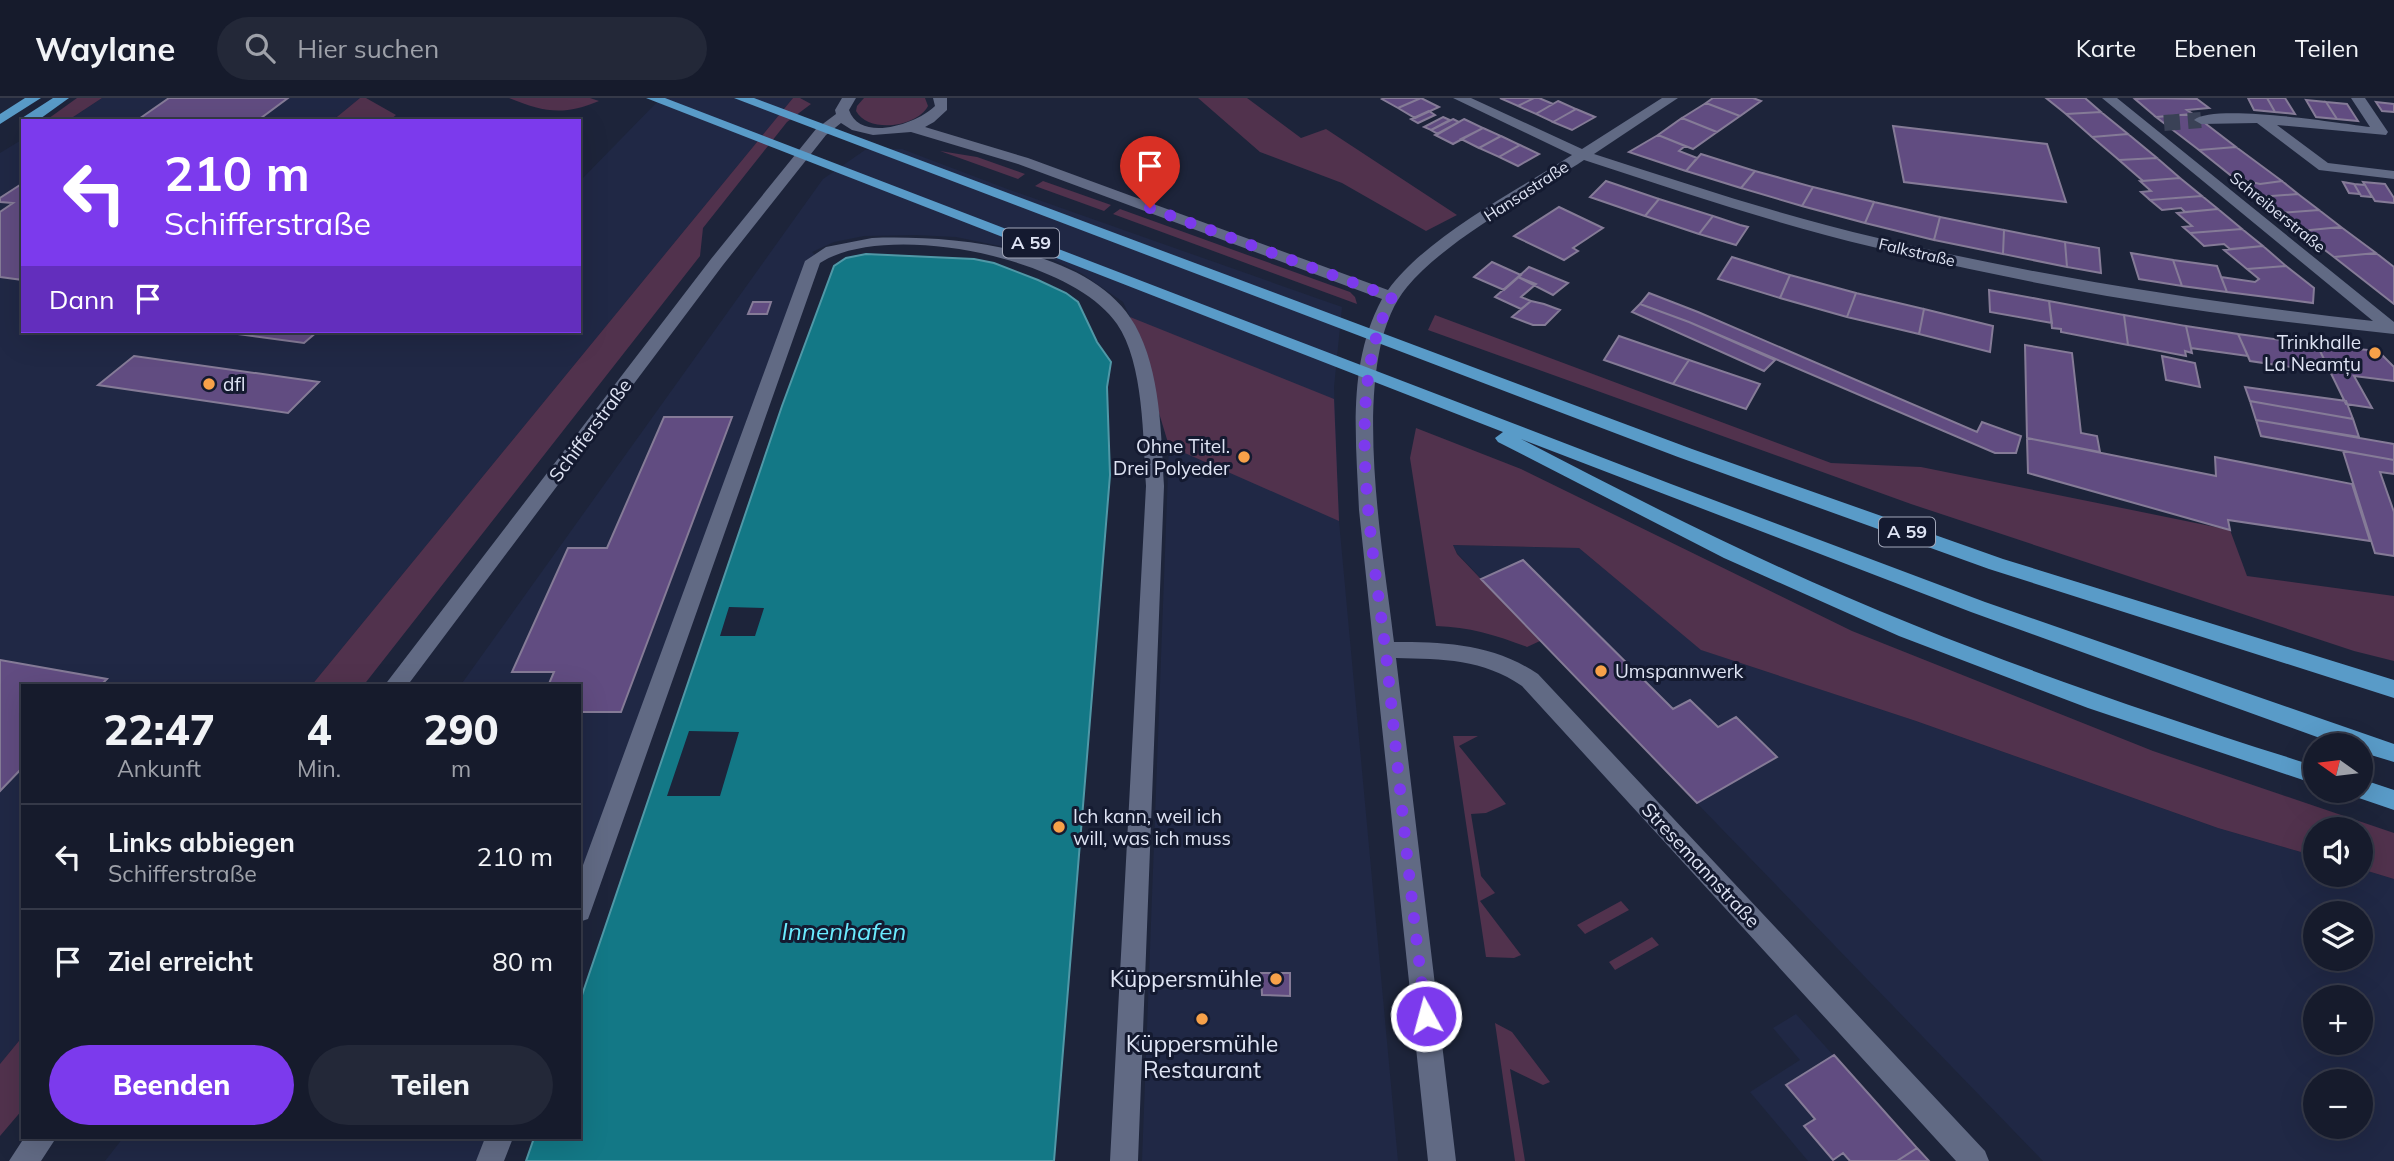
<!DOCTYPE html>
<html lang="de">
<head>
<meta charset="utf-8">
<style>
	:root { --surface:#161b2c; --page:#232838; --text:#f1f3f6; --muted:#9ea1a9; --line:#353948; --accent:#7c3aed }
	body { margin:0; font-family:Mulish,sans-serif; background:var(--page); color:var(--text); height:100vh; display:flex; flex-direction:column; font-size:26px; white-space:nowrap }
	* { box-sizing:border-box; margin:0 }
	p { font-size:23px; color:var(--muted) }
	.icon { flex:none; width:38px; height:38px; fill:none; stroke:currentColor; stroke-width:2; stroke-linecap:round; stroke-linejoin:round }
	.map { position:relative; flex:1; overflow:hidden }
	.details { position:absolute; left:21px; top:586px; width:560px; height:455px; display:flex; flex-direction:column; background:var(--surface); border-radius:0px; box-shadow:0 7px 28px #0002,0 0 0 2px var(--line) }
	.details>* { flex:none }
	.banner { position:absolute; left:21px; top:21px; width:560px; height:214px; border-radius:0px; box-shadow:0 7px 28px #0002,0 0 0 2px var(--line); background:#7c3aed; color:#fff; overflow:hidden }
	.needle { width:46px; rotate:284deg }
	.tools { position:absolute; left:2303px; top:635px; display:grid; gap:14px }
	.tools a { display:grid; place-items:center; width:70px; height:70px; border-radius:50%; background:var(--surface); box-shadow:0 7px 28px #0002,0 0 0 2px var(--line); font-size:35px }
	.pin { position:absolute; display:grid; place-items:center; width:60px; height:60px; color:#fff; margin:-72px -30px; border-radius:50% 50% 50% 0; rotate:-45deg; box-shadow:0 0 7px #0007 }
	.pin .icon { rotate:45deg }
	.me { position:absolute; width:77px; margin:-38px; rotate:353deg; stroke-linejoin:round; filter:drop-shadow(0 0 5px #0008) }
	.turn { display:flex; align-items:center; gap:24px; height:147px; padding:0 28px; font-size:32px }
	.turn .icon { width:91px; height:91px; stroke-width:2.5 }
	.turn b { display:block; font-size:49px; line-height:60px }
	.then { display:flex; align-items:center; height:66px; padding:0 28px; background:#0003; gap:14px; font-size:26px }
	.eta { display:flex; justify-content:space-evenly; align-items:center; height:119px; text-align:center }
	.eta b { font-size:42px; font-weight:800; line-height:49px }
	.primary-button { display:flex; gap:14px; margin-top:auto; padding:14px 28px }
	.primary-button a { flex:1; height:80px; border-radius:42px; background:var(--accent); color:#fff; font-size:28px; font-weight:800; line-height:80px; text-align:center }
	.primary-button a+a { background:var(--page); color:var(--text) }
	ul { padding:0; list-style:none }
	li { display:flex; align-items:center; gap:21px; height:105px; padding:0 28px; border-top:2px solid var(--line) }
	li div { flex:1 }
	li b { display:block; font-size:26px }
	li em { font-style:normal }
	header { display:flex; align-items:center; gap:42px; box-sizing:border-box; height:98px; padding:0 35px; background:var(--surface); border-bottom:2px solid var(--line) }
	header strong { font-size:33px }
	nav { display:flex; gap:38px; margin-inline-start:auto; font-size:24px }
	.search { width:490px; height:63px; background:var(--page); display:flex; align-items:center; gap:18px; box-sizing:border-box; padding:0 24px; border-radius:38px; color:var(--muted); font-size:26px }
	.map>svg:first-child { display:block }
	.built { fill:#202845; fill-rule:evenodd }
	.green { fill:#51324d }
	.water { fill:#137886; stroke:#5098a7; stroke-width:2 }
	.pier { fill:#1d243a }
	.building { fill:#614c81; stroke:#857b97; stroke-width:2 }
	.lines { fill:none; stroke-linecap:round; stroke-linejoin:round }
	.minor-tunnel { stroke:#3a4156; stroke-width:16; stroke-dasharray:16 8; stroke-linecap:butt }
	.minor { fill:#616a84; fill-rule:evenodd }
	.highway { fill:#599bc8; fill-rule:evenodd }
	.route { stroke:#7c3aed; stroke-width:12; stroke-dasharray:0 21.6 }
	.poi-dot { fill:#f7a149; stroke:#141a30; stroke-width:2.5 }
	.labels { text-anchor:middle; stroke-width:6; stroke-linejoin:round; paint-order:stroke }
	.far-street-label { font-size:16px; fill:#dfe4f4; stroke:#141a30 }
	.shield { fill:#141a30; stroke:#a2a7b9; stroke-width:2 }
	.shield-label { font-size:18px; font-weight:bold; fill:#dfe4f4 }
	.poi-label { font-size:19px; fill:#dfe4f4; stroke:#141a30; text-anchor:start }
	.street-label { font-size:19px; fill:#dfe4f4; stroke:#141a30 }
	.near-poi-label { font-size:23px; fill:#dfe4f4; stroke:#141a30; text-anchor:end }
	.near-water-label { font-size:24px; font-style:italic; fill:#6aebff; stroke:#141a30 }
</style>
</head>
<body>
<header>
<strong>Waylane</strong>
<div class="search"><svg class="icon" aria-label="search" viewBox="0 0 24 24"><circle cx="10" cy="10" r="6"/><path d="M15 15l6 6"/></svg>Hier suchen</div>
<nav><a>Karte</a><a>Ebenen</a><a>Teilen</a></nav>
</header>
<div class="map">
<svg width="2394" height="1063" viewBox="0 0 2394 1063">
	<rect width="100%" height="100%" fill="#1d243a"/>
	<!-- built -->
	<path class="built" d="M102 0H360L332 23H67Z
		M661 0H793L311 588H23V938L0 966V55L23 41V233H579V84Z
		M902 51 1010 92 1342 209 1334 289 1339 423 1398 1063H1142L1169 348 1130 219 1123 204 1081 175 1044 157 956 139 916 137 864 138 834 144 812 154 815 157 579 788V588H460L823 81 865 52Z
		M1453 447 1579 450 1702 552 1916 623 2218 730 2315 758V777H2361V771L2394 781V1063H2043L1540 543 1457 455ZM2315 816H2361V861H2315ZM2315 900H2361V945H2315ZM2315 984H2361V1029H2315Z
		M1796 916 1929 1063H1808L1750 994 1800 962 1773 930Z
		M123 1040H488L480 1063H105Z"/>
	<!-- green -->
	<path class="green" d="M77 0H102L67 23H45Z
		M360 0H366L396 17 389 23H332Z
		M509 0H590L599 3C563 18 544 14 509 0Z
		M793 0H800L811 6 787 24 703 130 700 158 363 588H311Z
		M864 0H925L928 8C917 29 869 36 856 13L857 8Z
		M1198 0H1247L1301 40 1326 31 1457 117 1426 133 1342 85 1260 54Z
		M940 53 977 59 1025 76 1018 81Z
		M1043 83 1111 107 1104 113 1035 88Z
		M1120 111 1350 194 1355 199 1357 206 1113 116Z
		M1435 217 1831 365 1921 369 2230 432 2247 478 2394 498V563L2354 553 1911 406 1428 232Z
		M1130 219 1334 301 1339 423 1169 348Z
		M1416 330 1521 371 1852 533 2153 653 2394 735V781L2361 771V732H2315V758L2218 730 1916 623 1701 552 1579 450 1453 447 1457 456 1540 543 1527 549C1496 537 1469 529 1436 528L1410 360Z
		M1453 638H1478L1459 648 1506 706 1486 715 1471 716 1481 778 1495 795 1480 803 1521 857 1514 860 1486 859Z
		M1621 803 1629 812 1585 836 1577 827Z
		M1652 839 1659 847 1615 872 1609 864Z
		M1495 925 1512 934 1550 984 1543 987 1510 971 1525 1063H1515Z
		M23 938V1011L0 1038V966Z"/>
	<!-- water -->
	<path class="water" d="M866 156 974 161 994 165 1038 182 1066 195 1078 204 1097 244 1111 264 1107 289 1110 377 1054 1063H526L534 1040H579V906L782 308 834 168 846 160Z"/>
	<!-- pier -->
	<path class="pier" d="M729 509 764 510 755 538H720Z
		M689 633 739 634 720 698H667Z"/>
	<!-- building -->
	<path class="building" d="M169 0H288L257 23H136Z
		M1384 0H1421L1398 10 1382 1Z
		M1421 0 1439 9 1415 20 1398 10Z
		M1500 0H1534L1518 8Z
		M1534 0H1539L1553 6 1536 16 1518 8Z
		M1713 0H1753L1761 3 1740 18 1706 5Z
		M2046 0H2085L2101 14 2066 16Z
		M2155 0 2197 1 2209 10 2187 12 2193 16 2156 19 2135 1Z
		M2267 0 2275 14 2254 12 2248 0Z
		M2267 0H2285L2295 16 2275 14Z
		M2306 2 2326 4 2337 21 2316 19Z
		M1558 3 1576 11 1553 24 1536 16Z
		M2326 4 2347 6 2358 23 2337 21Z
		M2376 4 2394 6V14L2382 13Z
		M1706 5 1740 18 1717 34 1682 20Z
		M1576 11 1595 19 1572 32 1553 24Z
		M1429 13 1435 17 1418 25 1411 21Z
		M2101 14 2128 36 2092 39 2066 16Z
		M2193 16 2236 49 2199 52 2156 19Z
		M1443 19 1450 22 1431 32 1424 29Z
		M1682 20 1717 34 1693 51 1658 37Z
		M1453 21 1459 24 1438 36 1431 32Z
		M1464 21 1483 30 1453 46 1435 37Z
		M1893 28 2047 46 2066 104 1904 84Z
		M1483 30 1501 38 1479 50 1461 41Z
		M2128 36 2157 60 2119 62 2092 39Z
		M1658 37 1685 48 1679 53 1697 60 1686 73 1629 54Z
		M1501 38 1520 47 1499 59 1479 50Z
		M1520 47 1539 56 1518 68 1499 59Z
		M2236 49 2282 83 2260 86 2234 80 2199 52Z
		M1701 56 1755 73 1741 90 1686 73Z
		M2157 60 2180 80 2143 83 2119 62Z
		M1755 73 1813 89 1802 108 1741 90Z
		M2180 80 2202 98 2150 102 2141 94 2151 93 2140 83Z
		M2234 80 2260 86 2282 83 2298 96 2258 99Z
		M1606 83 1659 101 1645 118 1590 99Z
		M2343 84 2354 86 2360 96 2349 95Z
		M2363 84 2385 86 2394 100V105L2375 103Z
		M23 85V182L0 179V114L13 105 0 104V100Z
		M2354 86 2365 87 2372 99 2361 98Z
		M1813 89 1874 104 1865 125 1802 108Z
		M2298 96 2319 112 2279 115 2258 99Z
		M2202 98 2218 111 2185 114 2181 110 2162 112 2150 102Z
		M1659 101 1713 118 1699 136 1645 118Z
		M1874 104 1940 119 1934 142 1865 125Z
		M1559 109 1603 130 1573 150 1578 153 1564 162 1514 138Z
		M2218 111 2242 131 2190 135 2183 129 2192 128 2177 115Z
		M2319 112 2341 129 2300 133 2279 115Z
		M1713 118 1740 127 1748 129 1736 147 1699 136Z
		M1940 119 2004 132 2003 156 1934 142Z
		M2341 129 2376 155 2334 159 2300 133Z
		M2242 131 2263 148 2230 151 2224 146 2204 148 2190 135Z
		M2004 132 2065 144 2067 169 2003 156Z
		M2065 144 2099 150 2101 175 2067 169Z
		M2263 148 2286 168 2247 171 2224 152Z
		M2131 155 2173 162 2182 188 2139 181Z
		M2376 155 2394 169V206L2334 159Z
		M1732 159 1790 177 1780 200 1718 181Z
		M2173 162 2217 168 2227 194 2182 188Z
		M1492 164 1521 177 1504 192 1474 179Z
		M2286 168 2314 190 2313 205 2227 194 2221 179 2255 184 2259 181 2247 171Z
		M1529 169 1568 185 1553 197 1518 179Z
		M1790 177 1856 195 1847 219 1780 200Z
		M1518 179 1536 186 1521 199 1531 203 1521 211 1495 199Z
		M1989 192 2049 203 2052 225 1990 214Z
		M1649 195 1698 214 1977 334 1982 324 2021 338 2016 355H1995L1689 224 1640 206Z
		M1856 195 1924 211 1919 236 1847 219Z
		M1531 203 1544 206 1560 212 1545 227H1533L1512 219Z
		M2049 203 2124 217 2128 247 2061 234V231L2052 230Z
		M753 204H771L767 216H748Z
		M1640 206 1689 224 1775 262 1764 273 1632 214Z
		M1924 211 1993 228 1990 254 1919 236Z
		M2124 217 2186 228 2192 255 2185 253 2186 258 2128 247Z
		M2186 228 2238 236 2248 258 2191 250Z
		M216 233H318L304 245Z
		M2238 236 2317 247 2331 275 2250 263Z
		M1619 238 1689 262 1673 286 1604 262Z
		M2025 247 2072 255 2081 335 2097 338 2100 354 2027 340Z
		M2317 247 2378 253 2394 269V283L2354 278 2372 310 2346 306Z
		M134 258 319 284 288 315 98 287Z
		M2162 258 2195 265 2200 289 2166 282Z
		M1689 262 1760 286 1746 311 1673 286Z
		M2245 289 2346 303 2353 321 2250 303Z
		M2250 303 2353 321 2359 339 2256 322Z
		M664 319H732L621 614H579V588H548L554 574H512L568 450H607Z
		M2256 322 2394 346V362L2261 338Z
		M2027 340 2216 378 2215 359 2352 386 2370 443 2228 422 2230 432 2028 375Z
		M2343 353 2394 362V376L2380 374 2394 414V458L2375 455Z
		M1523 462 1673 611 1690 602 1718 629 1736 619 1777 659 1697 705 1481 481Z
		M0 562 107 581 100 588H23V669L0 693Z
		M1261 875H1290V898L1262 897Z
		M1834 957 1917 1050 1897 1063H1850L1843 1055 1833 1062 1804 1028 1815 1021 1786 987Z
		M1917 1050 1929 1063H1897Z"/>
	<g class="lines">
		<!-- minor-tunnel -->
		<path class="minor-tunnel" d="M2164 25 2201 22"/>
		<!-- minor -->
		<path class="minor" d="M842 0H856L849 12C860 45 917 26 935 8L933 0H947V12L934 24 925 29 1028 60 1388 192C1426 139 1516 93 1572 57L1453 0H1471L1582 51 1662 0H1678L1594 56C1688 86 1782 118 1878 140 2041 179 2206 204 2373 223L2102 0H2117L2394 224V236C2306 226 2219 217 2132 202 2045 188 1958 169 1873 149 1775 126 1680 93 1584 62 1531 97 1447 141 1407 189 1346 261 1384 455 1394 544 1446 544 1493 546 1538 576L1985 1053 1989 1063H1956L1522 588C1483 561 1443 561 1396 560L1456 1063H1428L1359 412C1356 341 1347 266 1382 201L1018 66 911 34 873 37 852 32 841 25 826 37 723 167 407 588H384L711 161 816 31 836 16 835 12Z
			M2351 0H2365L2388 34 2386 37 2277 27 2328 65 2394 73V81L2319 72 2257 25 2201 26 2194 22C2213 5 2340 25 2370 29Z
			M872 140C952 137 1091 149 1135 227 1161 274 1161 336 1164 388L1138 1063H1110L1146 388C1143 341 1144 265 1117 226 1072 159 886 122 820 165L591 813 588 821 579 824V778L805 163 826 149Z
			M24 1040H56L41 1063H9Z
			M485 1040H513L504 1063H476Z"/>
		<!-- highway -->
		<path class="highway" d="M25 0H41L0 26V16Z
			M53 0H69L37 23H23L22 26V20Z
			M646 0H665L1671 386 1985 504 2394 646V664L2361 654V648H2342L1971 514 1521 341C1649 408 1779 473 1914 527 2045 580 2180 625 2315 668V686L2088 610 1899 538 1724 460 1498 344 1495 340 1503 334Z
			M734 0H754L1692 351 2003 461 2394 582V600L1989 471 1678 359Z
			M2361 681 2394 692V712L2353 698 2350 693H2361Z"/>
	</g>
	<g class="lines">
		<!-- route -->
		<path class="route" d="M1150 110 1392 199C1339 299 1377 466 1388 575 1400 690 1411 804 1426 918"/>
	</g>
	<!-- markers -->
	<g class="poi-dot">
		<circle cx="2375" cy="255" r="7"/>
		<circle cx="209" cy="286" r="7"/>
		<circle cx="1244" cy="359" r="7"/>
		<circle cx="1601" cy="573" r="7"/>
		<circle cx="1059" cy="729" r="7"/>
		<circle cx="1276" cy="881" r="7"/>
		<circle cx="1202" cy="921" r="7"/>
	</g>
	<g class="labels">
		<!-- far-street labels -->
		<g class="far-street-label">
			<text transform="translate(1526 93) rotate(-33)" y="6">Hansastraße</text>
			<text transform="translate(2278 114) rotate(39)" y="6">Schreiberstraße</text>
			<text transform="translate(1917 154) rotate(13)" y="6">Falkstraße</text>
		</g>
		<!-- shield labels -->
		<g class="shield">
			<rect x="1003" y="130.5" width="56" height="29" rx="5"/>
			<rect x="1879" y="419.5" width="56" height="29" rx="5"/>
		</g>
		<g class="shield-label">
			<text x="1031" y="151">A 59</text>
			<text x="1907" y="440">A 59</text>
		</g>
		<!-- poi labels -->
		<g class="poi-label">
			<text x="2361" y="251" text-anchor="end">Trinkhalle<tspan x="2361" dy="22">La Neamțu</tspan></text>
			<text x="223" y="293">dfl</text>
			<text x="1230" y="355" text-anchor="end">Ohne Titel.<tspan x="1230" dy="22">Drei Polyeder</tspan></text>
			<text x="1615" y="580">Umspannwerk</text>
			<text x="1073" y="725">Ich kann, weil ich<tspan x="1073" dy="22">will, was ich muss</tspan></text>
		</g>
		<!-- street labels -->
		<g class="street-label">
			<text transform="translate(590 332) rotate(-53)" y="7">Schifferstraße</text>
			<text transform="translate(1701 767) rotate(47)" y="7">Stresemannstraße</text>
		</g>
		<!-- near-poi labels -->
		<g class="near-poi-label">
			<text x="1262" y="889">Küppersmühle</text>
			<text x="1202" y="954" text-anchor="middle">Küppersmühle<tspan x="1202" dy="26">Restaurant</tspan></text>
		</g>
		<!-- near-water labels -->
		<g class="near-water-label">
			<text x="844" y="842">Innenhafen</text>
		</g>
	</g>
</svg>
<div class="tools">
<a><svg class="needle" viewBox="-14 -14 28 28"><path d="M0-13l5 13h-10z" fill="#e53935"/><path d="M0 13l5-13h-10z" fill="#9ea1a9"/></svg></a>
<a><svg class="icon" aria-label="sound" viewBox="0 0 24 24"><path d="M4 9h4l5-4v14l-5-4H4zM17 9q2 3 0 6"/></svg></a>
<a><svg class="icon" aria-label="layers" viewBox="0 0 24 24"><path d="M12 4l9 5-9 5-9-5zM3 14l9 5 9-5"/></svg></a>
<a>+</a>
<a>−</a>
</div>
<div class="pin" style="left:1150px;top:110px;background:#d93025"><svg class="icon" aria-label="arrive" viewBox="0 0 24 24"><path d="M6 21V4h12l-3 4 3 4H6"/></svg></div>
<svg class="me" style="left:1426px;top:918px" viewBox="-20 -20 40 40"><circle r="17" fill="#7c3aed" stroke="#fff" stroke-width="3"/><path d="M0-11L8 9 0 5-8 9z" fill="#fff"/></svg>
<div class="banner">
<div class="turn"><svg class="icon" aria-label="left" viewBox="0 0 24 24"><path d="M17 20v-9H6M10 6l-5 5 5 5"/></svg><div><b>210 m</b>Schifferstraße</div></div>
<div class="then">Dann<svg class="icon" aria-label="arrive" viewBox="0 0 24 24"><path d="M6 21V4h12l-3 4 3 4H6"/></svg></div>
</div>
<section class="details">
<div class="eta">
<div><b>22:47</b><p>Ankunft</p></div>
<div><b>4</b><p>Min.</p></div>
<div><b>290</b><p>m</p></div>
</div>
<ul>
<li><svg class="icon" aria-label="left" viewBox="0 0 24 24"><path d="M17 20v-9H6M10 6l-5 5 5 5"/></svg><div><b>Links abbiegen</b><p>Schifferstraße</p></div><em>210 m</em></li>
<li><svg class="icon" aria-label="arrive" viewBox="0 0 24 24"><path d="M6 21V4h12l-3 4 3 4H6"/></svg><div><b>Ziel erreicht</b></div><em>80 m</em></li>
</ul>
<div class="primary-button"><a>Beenden</a><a>Teilen</a></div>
</section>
</div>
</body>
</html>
